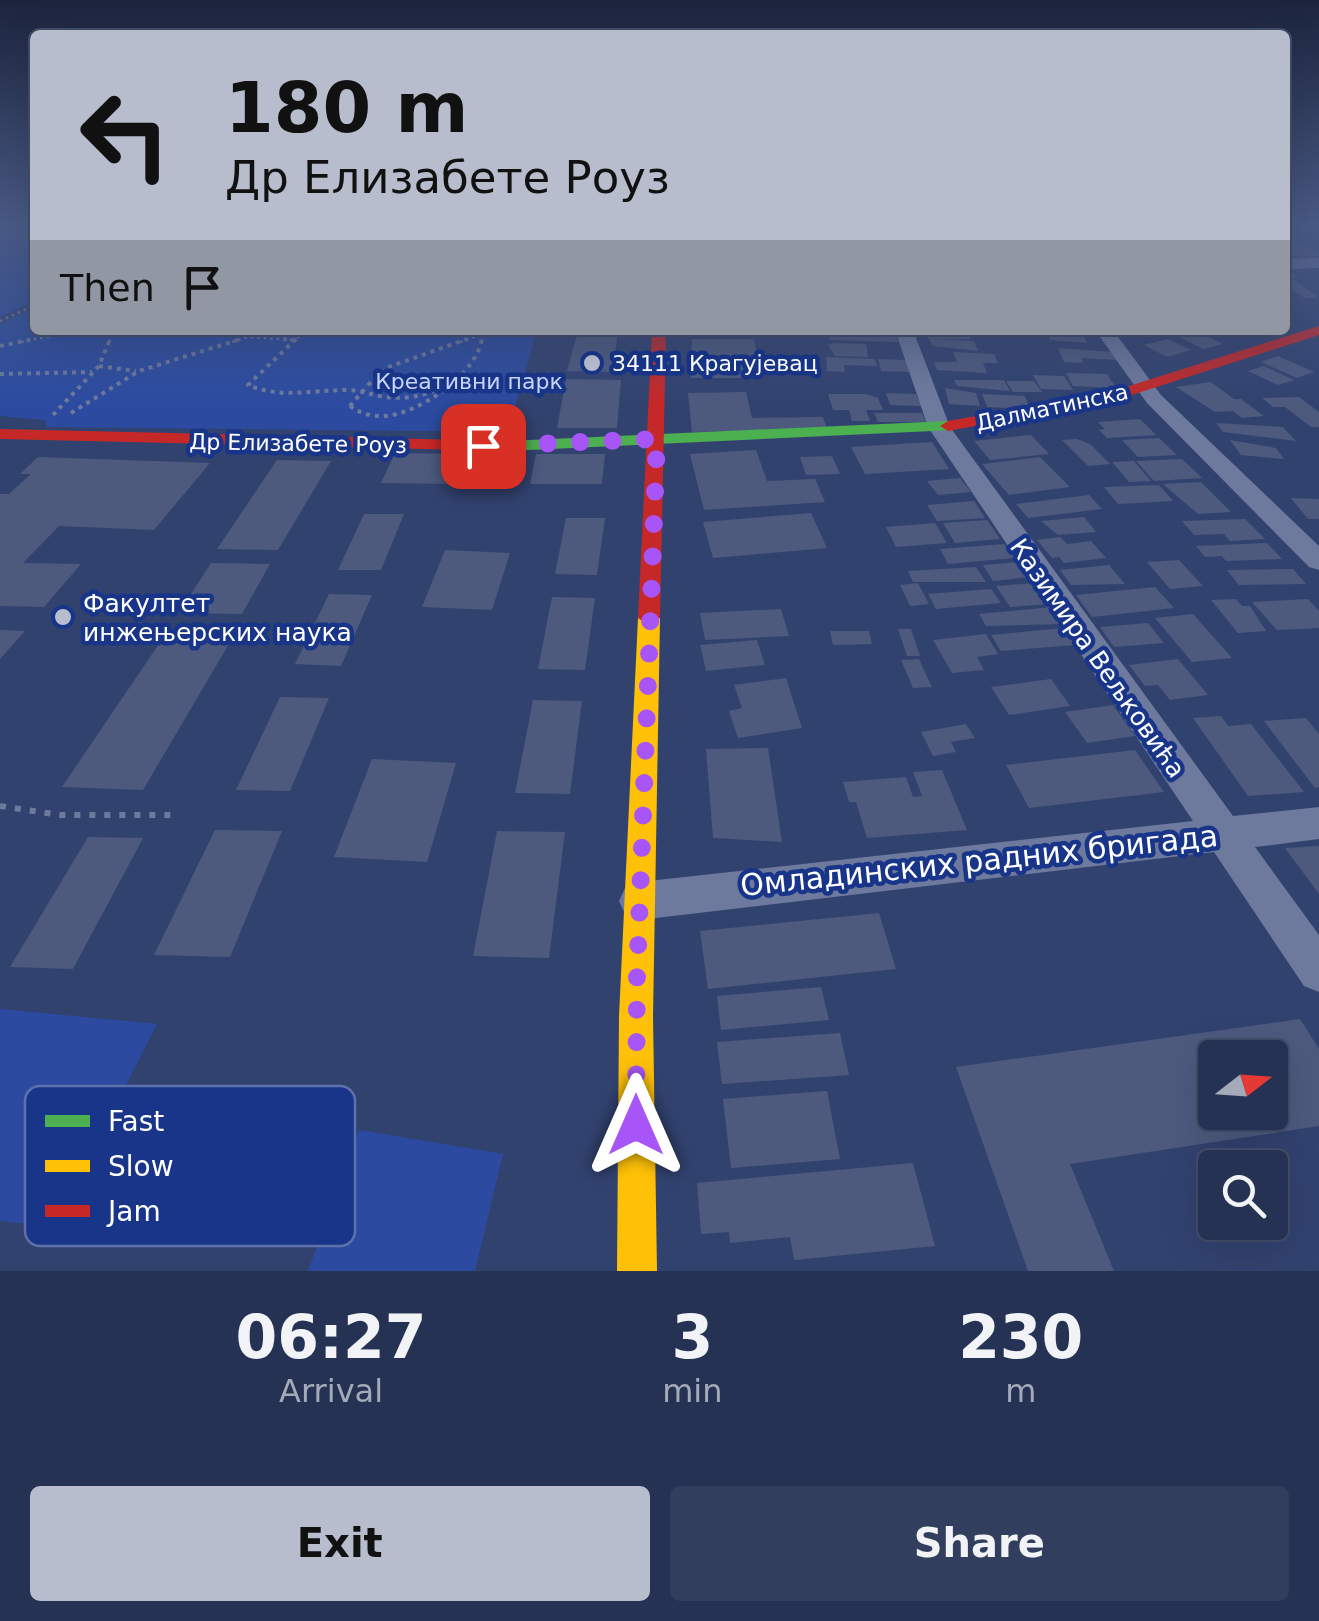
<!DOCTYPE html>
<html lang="en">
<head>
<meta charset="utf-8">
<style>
	:root { --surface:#263253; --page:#323e5d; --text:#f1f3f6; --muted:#a4aab8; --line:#424d6a; --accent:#b7bdcd }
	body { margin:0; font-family:"DejaVu Sans",sans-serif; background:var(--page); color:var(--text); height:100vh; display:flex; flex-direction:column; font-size:38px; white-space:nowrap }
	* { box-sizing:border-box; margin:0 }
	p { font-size:32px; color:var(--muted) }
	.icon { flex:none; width:55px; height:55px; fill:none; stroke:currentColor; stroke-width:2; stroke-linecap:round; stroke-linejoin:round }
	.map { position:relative; height:1271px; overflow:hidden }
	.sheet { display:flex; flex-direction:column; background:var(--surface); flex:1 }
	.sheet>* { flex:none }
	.hud { position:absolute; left:30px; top:30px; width:1260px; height:305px; border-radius:10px; box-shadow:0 10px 40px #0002,0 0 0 2px var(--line); background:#b7bdcd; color:#111; overflow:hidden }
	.needle { width:65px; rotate:73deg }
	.tools { position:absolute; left:1198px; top:1040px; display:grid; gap:20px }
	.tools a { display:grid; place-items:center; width:90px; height:90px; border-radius:10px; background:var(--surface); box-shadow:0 10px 40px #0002,0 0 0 2px var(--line); font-size:50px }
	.pin { position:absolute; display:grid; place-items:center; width:85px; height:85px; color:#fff; margin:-42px; border-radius:20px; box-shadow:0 5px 15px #0006 }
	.me { position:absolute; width:110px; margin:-55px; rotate:0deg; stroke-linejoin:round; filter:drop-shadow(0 0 8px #0008) }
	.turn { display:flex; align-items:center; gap:35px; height:210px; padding:0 30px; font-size:45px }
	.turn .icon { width:130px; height:130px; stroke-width:2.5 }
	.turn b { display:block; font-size:70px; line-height:85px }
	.then { display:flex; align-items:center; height:95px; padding:0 30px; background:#0003; gap:20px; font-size:38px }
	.eta { display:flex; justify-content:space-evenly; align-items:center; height:170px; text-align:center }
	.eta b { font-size:60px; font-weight:700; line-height:70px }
	.button { display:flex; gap:20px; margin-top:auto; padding:20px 30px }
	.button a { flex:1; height:115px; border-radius:10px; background:var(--accent); color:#111; font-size:40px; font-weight:700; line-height:115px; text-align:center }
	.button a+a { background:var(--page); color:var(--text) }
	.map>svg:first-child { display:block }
	.green { fill:#2c4ba0 }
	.building { fill:#4d5a7e; fill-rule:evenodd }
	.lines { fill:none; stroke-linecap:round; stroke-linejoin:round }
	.path-far2 { stroke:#6e7a9d; stroke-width:2.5; stroke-dasharray:2.5 4; stroke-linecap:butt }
	.path-far1 { stroke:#6e7a9d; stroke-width:4; stroke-dasharray:4 5; stroke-linecap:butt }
	.path { stroke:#6e7a9d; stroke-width:6; stroke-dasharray:6 9; stroke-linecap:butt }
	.street { fill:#6e7a9d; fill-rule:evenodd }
	.fast { fill:#4caf50; fill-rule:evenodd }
	.slow { fill:#ffc107; fill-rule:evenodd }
	.jam { fill:#c62828; fill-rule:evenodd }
	.path-bridge { stroke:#6e7a9d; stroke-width:4; stroke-dasharray:4 5; stroke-linecap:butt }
	.route { stroke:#a855f7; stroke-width:18; stroke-dasharray:0 32.4 }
	.poi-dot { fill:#b7bdcd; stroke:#183589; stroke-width:4 }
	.labels { text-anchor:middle; stroke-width:9; stroke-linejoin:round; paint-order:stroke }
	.far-poi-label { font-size:22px; fill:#fff; stroke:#183589; text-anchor:start }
	.far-park-label { font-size:22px; fill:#c7d5fa; stroke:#183589 }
	.far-street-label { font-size:22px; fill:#fff; stroke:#183589 }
	.poi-label { font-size:25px; fill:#fff; stroke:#183589; text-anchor:start }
	.street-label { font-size:25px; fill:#fff; stroke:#183589 }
	.near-street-label { font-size:30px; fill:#fff; stroke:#183589 }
	.key { fill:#183589; stroke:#5d72ac; stroke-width:2.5 }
	.key-label { font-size:28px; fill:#fff }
</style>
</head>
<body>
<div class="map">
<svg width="1319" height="1271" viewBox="0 0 1319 1271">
	<rect width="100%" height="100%" fill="#32426f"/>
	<!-- green -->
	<path class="green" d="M0 225H35V301L0 317Z
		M35 307V330H537L508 432 47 427 45 420 0 416V324Z
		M0 1009 157 1024 54 1227 0 1221Z
		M359 1130 503 1154 475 1271H308Z"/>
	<!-- building -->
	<path class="building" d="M1285 245H1307L1319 256H1295Z
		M1285 272 1301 277 1292 278 1319 298H1305L1285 286Z
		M923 330 967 331 971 339 939 340 974 341 978 351 933 346Z
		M1045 330 1082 333 1087 343 1050 340Z
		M1195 330 1223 344 1203 349 1176 335Z
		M578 331 618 332 612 372 567 371Z
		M828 332 895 334 898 342 830 340Z
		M692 339H754L759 363H744L746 378H691Z
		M1168 339 1191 350 1167 357 1144 345Z
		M834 343 866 344 868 357 835 356 828 345Z
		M1058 348 1112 352 1117 360 1081 358 1083 363 1064 362Z
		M953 352 994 354 998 363H983L987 373 937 370 934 362H957Z
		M1278 356 1314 372 1297 378 1261 362Z
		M826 357 875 359 877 366 844 365 845 372 827 371Z
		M878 359 906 360 911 372 881 371Z
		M1264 366 1294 380 1278 385 1248 371Z
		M1066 373 1107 374 1116 388 1073 386Z
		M1033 375 1064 376 1073 390 1041 389Z
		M566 379 621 380 617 428H557Z
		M954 380H1004L1010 391 957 386Z
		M1006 381H1034L1042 392H1013Z
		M1211 382 1234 399H1241L1264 416 1242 418 1233 411 1215 412 1176 387Z
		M945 388 976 393 980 406 949 404Z
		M746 392 752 418 823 417 827 429 692 432 688 393Z
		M886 393 916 394 921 406 890 405Z
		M828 394H866L878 398 883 410H866L870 421H852L849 410H833Z
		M982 394 1025 396 1030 409 987 407Z
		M1299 397 1319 412V427H1311L1285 407H1273L1262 398Z
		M874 413H922L926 422H878Z
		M1140 419 1156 435 1107 438 1099 430 1105 429 1098 422Z
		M1216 423 1283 427 1296 441 1223 432Z
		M1031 435 1049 454 990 460 974 441Z
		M1159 438 1177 455 1138 457 1122 440Z
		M1077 439 1090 444 1110 464 1088 466 1062 440Z
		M1230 440 1276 448 1284 459 1241 455Z
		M932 442 949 469 865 474 851 447Z
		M756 450 767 481 815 479 825 502 704 510 690 454Z
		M395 453 463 454 452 484 381 483Z
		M536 454H605L602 484H530Z
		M832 456 840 474 806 475 800 457Z
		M38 457 210 463 154 530 59 526 23 563 81 564 44 607 0 606V494H9L31 474H20Z
		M1040 457 1070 487 1009 495 982 464Z
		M1182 459 1202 478 1154 481 1136 461Z
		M277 460 331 461 278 550 217 549Z
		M1134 461 1151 481 1129 482 1112 462Z
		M960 478 971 492 938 495 927 481Z
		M1201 482 1231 512 1198 514 1163 484Z
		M1159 485 1173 501 1118 504 1104 487Z
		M1089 495 1102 509 1028 518 1016 504Z
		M1291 498 1319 499V519H1308Z
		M974 501 985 518 937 521 927 505Z
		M811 513 827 548 713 558 703 522Z
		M364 514H404L381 570H338Z
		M1084 517 1096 532 1058 535 1041 521Z
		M566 518H605L597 575 555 574Z
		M1245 519 1265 539 1230 541 1224 534 1194 535 1182 521Z
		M987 520 1000 539 955 543 943 523Z
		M935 523 947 543 896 547 886 527Z
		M1060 537 1067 544 1091 541 1106 558 1064 563 1059 557 1052 558 1037 540Z
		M1267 543 1282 559 1226 561 1222 556 1205 557 1196 546Z
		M1004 544 1014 558 948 564 940 549Z
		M445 550 510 553 492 610 422 607Z
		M1179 560 1203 586 1170 589 1147 562Z
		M1018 562 1028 577 993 581 983 565Z
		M211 563 270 564 242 614 179 613Z
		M1109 565 1125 584 1071 585 1060 570Z
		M976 567 986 582H913L908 571Z
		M1293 569 1306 584 1239 585 1227 570Z
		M918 583 929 604 910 606 900 585Z
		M1035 583 1049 604 1010 607 996 586Z
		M1155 587 1174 608 1092 617 1076 595Z
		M991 589 1001 603 936 609 928 594Z
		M329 594 372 595 341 666 295 664Z
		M552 597 595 598 585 670 538 669Z
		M1236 599 1242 606H1250L1266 631 1238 633 1211 600Z
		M1308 599 1319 611V628L1277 630 1252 602Z
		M1052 607 1063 624 986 626 979 614Z
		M781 609 789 636 705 640 700 613Z
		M1193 614 1232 658 1192 662 1155 618Z
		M1148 623 1164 643 1114 647 1100 627Z
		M1064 628 1075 645 1001 651 991 635Z
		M898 629H911L920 656H907Z
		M0 630 25 631 0 659Z
		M830 631H869L872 644 833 645Z
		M986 634 998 654 977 657 984 670 952 673 933 640Z
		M165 635 233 637 143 790 62 787Z
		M757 640 765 665 706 671 700 645Z
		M919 659 932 687 913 688 901 660Z
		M1178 659 1208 695 1170 700 1158 685 1145 686 1129 665Z
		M786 678 802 728 738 738 729 711 742 708 734 685Z
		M1051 679 1070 706 1009 715 991 687Z
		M280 697 329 698 290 791 236 790Z
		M533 700 582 701 570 794 515 793Z
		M1113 705 1135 736 1087 743 1065 712Z
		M1221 716 1228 726 1251 724 1304 792 1248 796 1193 718Z
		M1306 718 1319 734V787L1315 788 1264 721Z
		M966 724 975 738 951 742 956 752 933 756 921 732Z
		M768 748 782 842 713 838 706 749Z
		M1135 750 1164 792 1029 808 1006 765Z
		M372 759 456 763 427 862 334 857Z
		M942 770 967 830 867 838 856 802H849L843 782 906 777 913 797 922 796 913 772Z
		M215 830 282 831 230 957 154 955Z
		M497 831 565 832 549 958 473 956Z
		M88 837 143 838 73 969 10 967Z
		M1319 846V894L1285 848Z
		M879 913 896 969 708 989 700 931Z
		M821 987 829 1020 721 1030 717 996Z
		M1300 1019 1319 1049V1126L1070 1164 1114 1271H1028L956 1067ZM1215 1058H1270V1112H1215Z
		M840 1033 849 1075 722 1084 717 1042Z
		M827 1091 840 1159 731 1168 723 1099Z
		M913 1163 935 1246 794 1260 790 1237 730 1243 729 1232 701 1234 697 1183Z"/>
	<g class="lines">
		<!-- path-far2 -->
		<path class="path-far2" d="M0 321 35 305
			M231 330 247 337
			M21 342 81 330
			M109 342 114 330
			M232 342 248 337 293 340
			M292 342 307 330
			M460 342 485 333
			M481 342 484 330"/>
		<!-- path-far1 -->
		<path class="path-far1" d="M283 339 293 340
			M296 339 248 385C282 399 312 390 347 390 360 390 372 395 385 397 426 402 472 382 482 339
			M0 346 34 339
			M99 366 136 371
			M0 374 92 372
			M368 385 386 368 467 339
			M350 406C380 428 414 410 442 392
			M71 413 139 371 241 339
			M53 415 99 366 110 339"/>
		<!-- path -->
		<path class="path" d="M0 806 60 815H176"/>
		<!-- street -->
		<path class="street" d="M1285 225H1317L1285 230Z
			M1319 258V268L1285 269V259Z
			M895 330H913L950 427 1233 816 1319 807V839L1255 847 1319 935V992L1304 986 1214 852 639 920 625 914 619 901 625 888 639 882 1193 821 928 427Z
			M1095 330H1113L1161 395 1319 546V570L1309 567 1147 403Z"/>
		<!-- fast -->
		<path class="fast" d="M948 421 954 422V430L506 451 497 446 506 441Z"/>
		<!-- slow -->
		<path class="slow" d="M649 610 660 618 653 1016 657 1271H617L619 1016 638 618Z"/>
		<!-- jam -->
		<path class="jam" d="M1319 326V335L1116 400 948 431 940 426 948 421 1107 393Z
			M652 330H666L660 618 649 626 638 618Z
			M0 429 506 441 515 446 506 451 0 439Z"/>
		<!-- path-bridge -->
		<path class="path-bridge" d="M350 406 368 385"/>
	</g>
	<!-- sky -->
	<linearGradient id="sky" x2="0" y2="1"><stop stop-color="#1c243d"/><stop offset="0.56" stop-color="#495a85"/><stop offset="1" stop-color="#495a85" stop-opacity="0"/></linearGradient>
	<rect width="1319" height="403" fill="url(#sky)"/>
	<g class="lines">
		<!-- route -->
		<path class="route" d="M483 446 657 439 637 978 636 1125"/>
	</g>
	<!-- markers -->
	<g class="poi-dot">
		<circle cx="592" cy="363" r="10"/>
		<circle cx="63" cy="617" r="10"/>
	</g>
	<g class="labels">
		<!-- far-poi labels -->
		<g class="far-poi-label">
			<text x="612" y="371">34111 Крагујевац</text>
		</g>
		<!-- far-park labels -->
		<g class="far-park-label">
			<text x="469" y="389">Креативни парк</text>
		</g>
		<!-- far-street labels -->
		<g class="far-street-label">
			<text transform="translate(1052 407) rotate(-12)" y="8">Далматинска</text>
			<text transform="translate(298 443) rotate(1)" y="8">Др Елизабете Роуз</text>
		</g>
		<!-- poi labels -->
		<g class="poi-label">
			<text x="83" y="612">Факултет<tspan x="83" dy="29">инжењерских наука</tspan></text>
		</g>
		<!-- street labels -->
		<g class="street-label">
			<text transform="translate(1098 658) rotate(55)" y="9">Казимира Вељковића</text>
		</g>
		<!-- near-street labels -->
		<g class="near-street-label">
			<text transform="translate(979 861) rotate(-6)" y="10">Омладинских радних бригада</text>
		</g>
	</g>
	<!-- legend -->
	<rect x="25" y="1086" width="330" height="160" rx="15" class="key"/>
	<rect x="45" y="1115" width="45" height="12" fill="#4caf50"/>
	<rect x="45" y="1160" width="45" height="12" fill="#ffc107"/>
	<rect x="45" y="1205" width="45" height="12" fill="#c62828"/>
	<g class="key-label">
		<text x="108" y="1131">Fast</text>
		<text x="108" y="1176">Slow</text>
		<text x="108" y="1221">Jam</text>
	</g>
</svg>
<div class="tools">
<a><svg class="needle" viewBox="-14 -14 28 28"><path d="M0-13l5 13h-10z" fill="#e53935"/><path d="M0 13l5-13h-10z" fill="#a4aab8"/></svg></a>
<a><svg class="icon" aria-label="search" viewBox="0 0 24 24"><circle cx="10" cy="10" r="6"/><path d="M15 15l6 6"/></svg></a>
</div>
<div class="pin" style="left:483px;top:446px;background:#d93025"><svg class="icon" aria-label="arrive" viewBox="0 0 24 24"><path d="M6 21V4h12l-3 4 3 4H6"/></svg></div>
<svg class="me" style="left:636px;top:1125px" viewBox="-20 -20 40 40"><path d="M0-17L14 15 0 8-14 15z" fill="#a855f7" stroke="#fff" stroke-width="4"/></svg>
<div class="hud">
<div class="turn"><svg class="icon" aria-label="left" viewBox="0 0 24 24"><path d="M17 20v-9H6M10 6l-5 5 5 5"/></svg><div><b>180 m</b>Др Елизабете Роуз</div></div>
<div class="then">Then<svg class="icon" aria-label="arrive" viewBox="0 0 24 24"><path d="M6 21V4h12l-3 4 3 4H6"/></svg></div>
</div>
</div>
<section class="sheet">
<div class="eta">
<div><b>06:27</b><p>Arrival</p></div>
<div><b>3</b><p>min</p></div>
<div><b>230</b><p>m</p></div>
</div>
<div class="button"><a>Exit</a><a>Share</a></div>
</section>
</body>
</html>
